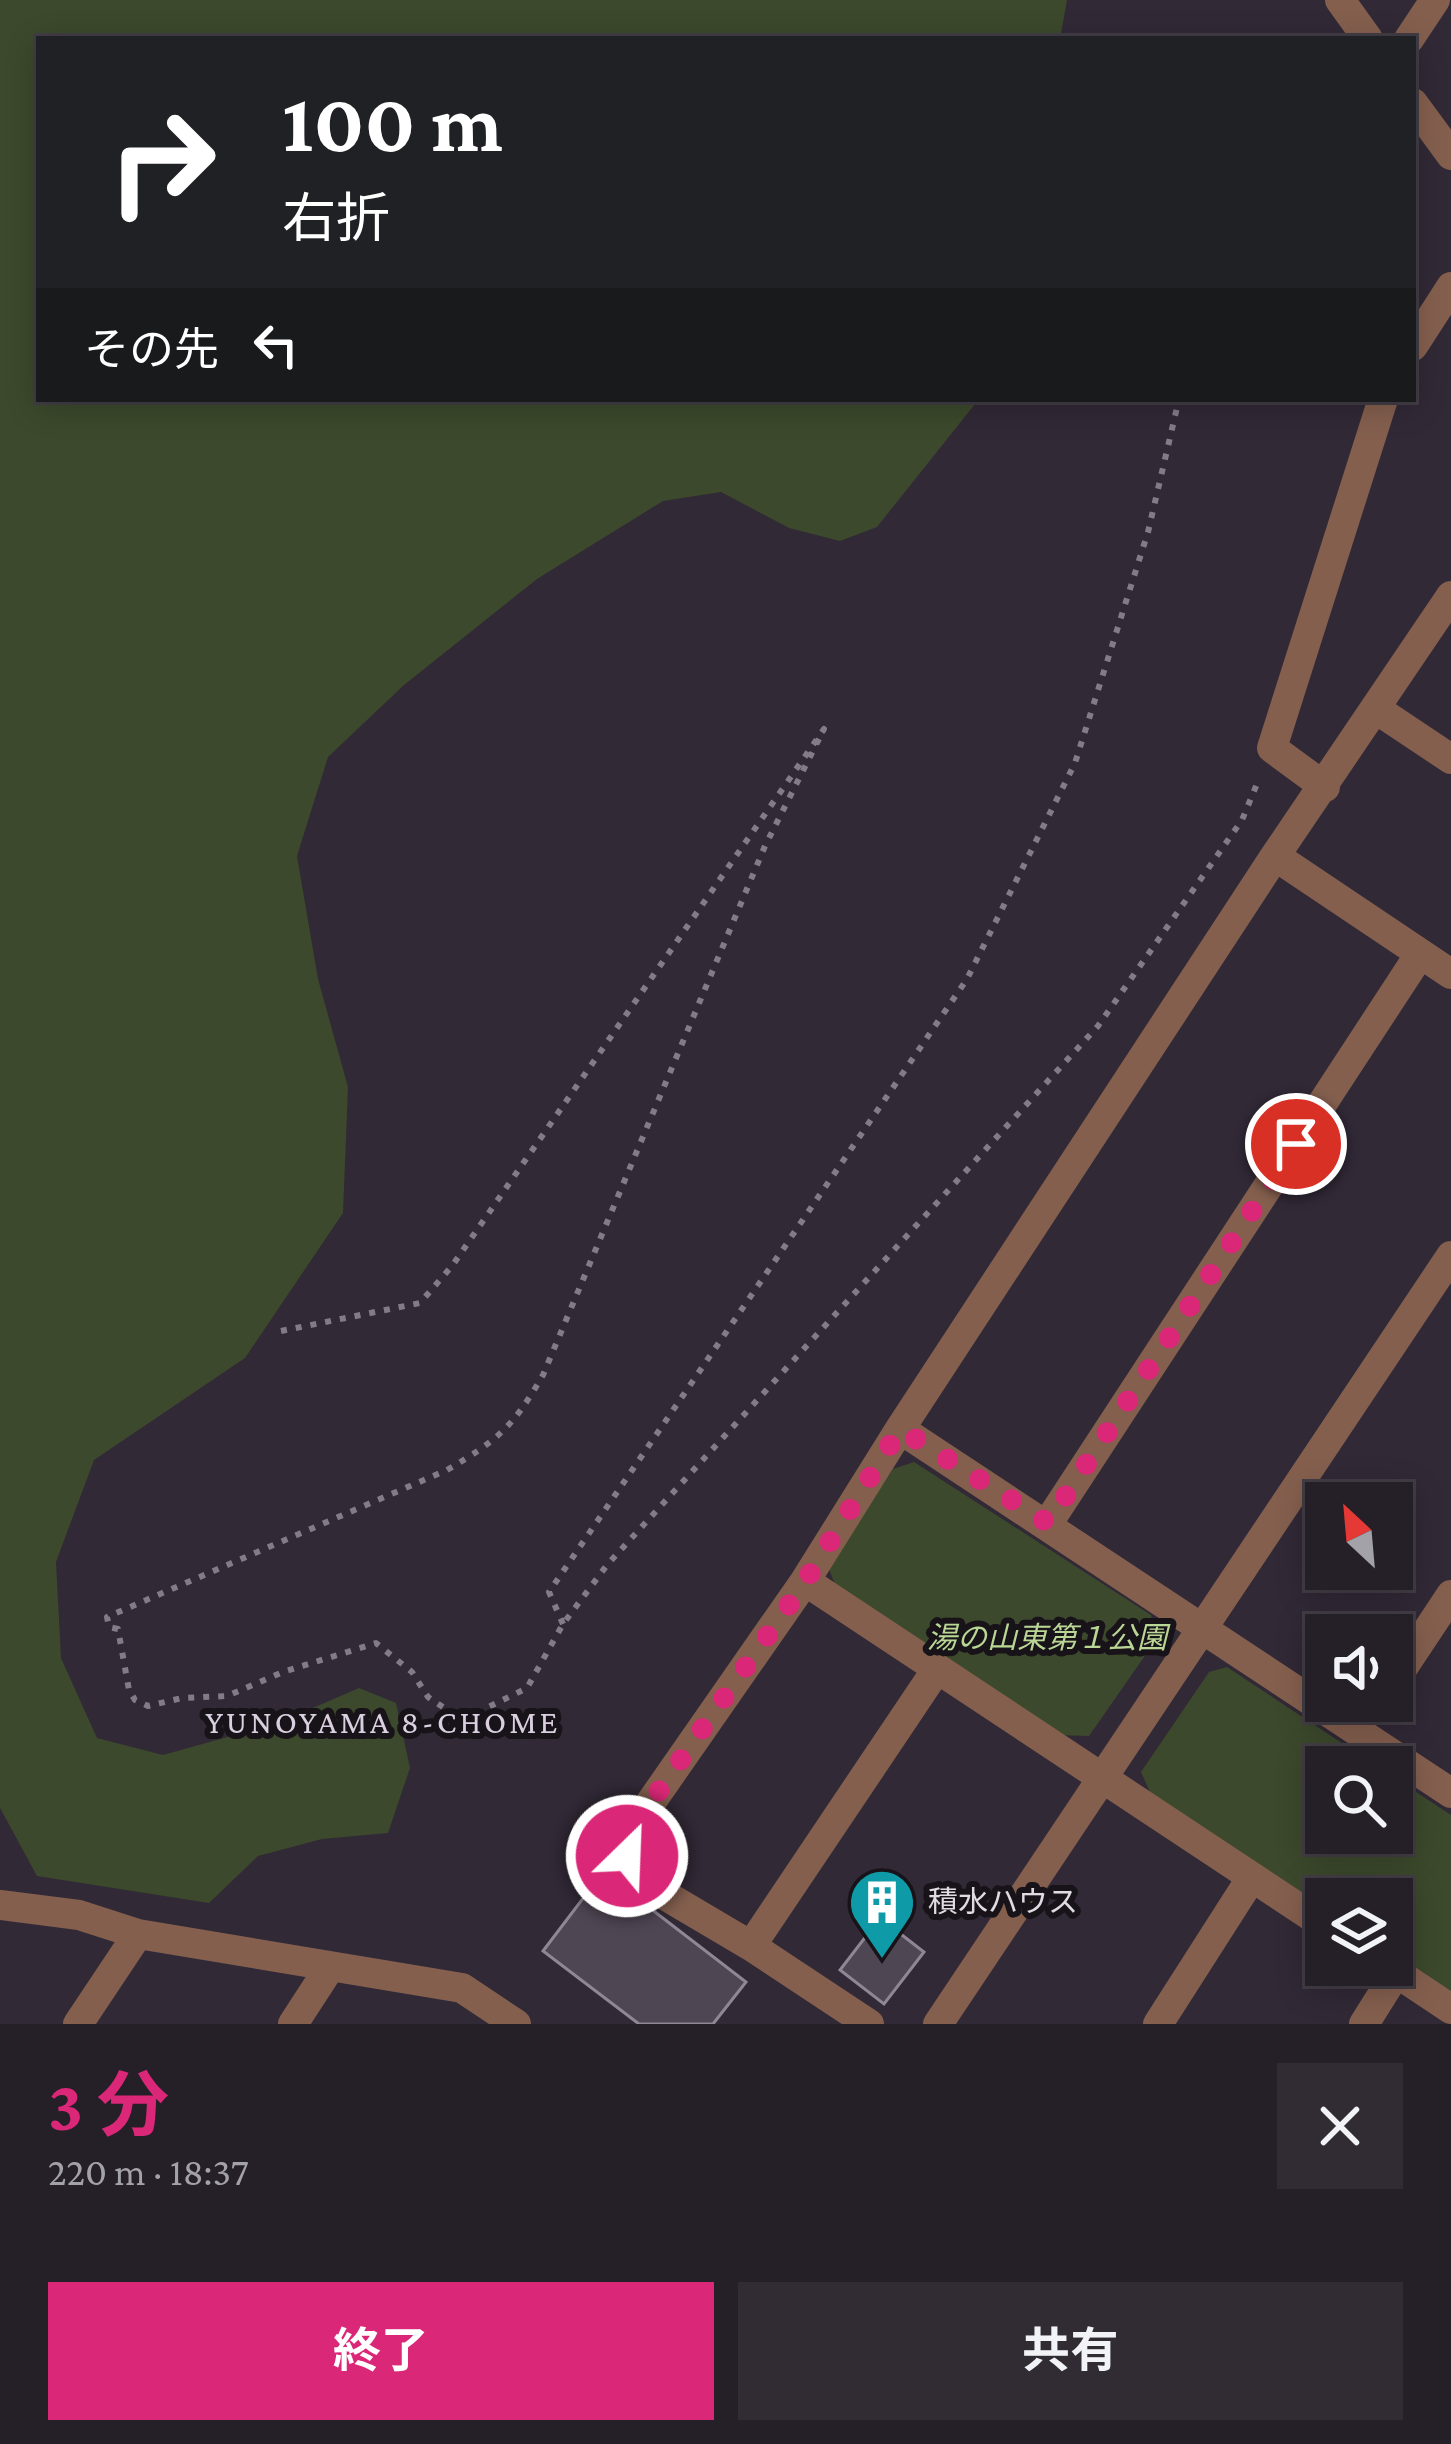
<!DOCTYPE html>
<html lang="ja">
<head>
<meta charset="utf-8">
<style>
	:root { --surface:#251f28; --page:#312c34; --text:#f1f3f6; --muted:#a3a2a8; --line:#423d45; --accent:#db2777 }
	body { margin:0; font-family:"Crimson Pro","Noto Sans JP",serif; background:var(--page); color:var(--text); height:100vh; display:flex; flex-direction:column; font-size:45px; white-space:nowrap }
	* { box-sizing:border-box; margin:0 }
	p { font-size:39px; color:var(--muted) }
	.icon { flex:none; width:66px; height:66px; fill:none; stroke:currentColor; stroke-width:2; stroke-linecap:round; stroke-linejoin:round }
	.map { position:relative; height:2024px; overflow:hidden }
	.panel { display:flex; flex-direction:column; background:var(--surface); flex:1 }
	.panel>* { flex:none }
	.guide { position:absolute; left:36px; top:36px; width:1380px; height:366px; border-radius:0px; box-shadow:0 6px 30px #0003,0 0 0 3px var(--line); background:#202124; color:#fff; overflow:hidden }
	.needle { width:78px; rotate:334deg }
	.controls { position:absolute; left:1305px; top:1482px; display:grid; gap:24px }
	.controls a { display:grid; place-items:center; width:108px; height:108px; border-radius:0px; background:var(--surface); box-shadow:0 6px 30px #0003,0 0 0 3px var(--line); font-size:60px }
	.pin { position:absolute; display:grid; place-items:center; width:102px; height:102px; color:#fff; margin:-51px; border:6px solid #fff; border-radius:50%; box-shadow:0 3px 12px #0007 }
	.me { position:absolute; width:132px; margin:-66px; rotate:24deg; stroke-linejoin:round; filter:drop-shadow(0 0 9px #0008) }
	.turn { display:flex; align-items:center; gap:42px; height:252px; padding:0 48px; font-size:54px }
	.turn .icon { width:156px; height:156px; stroke-width:2.5 }
	.turn b { display:block; font-size:84px; line-height:102px }
	.then { display:flex; align-items:center; height:114px; padding:0 48px; background:#0003; gap:24px; font-size:45px }
	.round { display:grid; place-items:center; flex:none; width:126px; height:126px; border-radius:0px; background:var(--page) }
	.head { display:flex; align-items:center; justify-content:space-between; height:204px; padding:0 48px }
	h1 { font-size:72px; font-weight:700; line-height:90px; color:var(--accent) }
	.action { display:flex; gap:24px; margin-top:auto; padding:24px 48px }
	.action a { flex:1; height:138px; border-radius:0px; background:var(--accent); color:#fff; font-size:48px; font-weight:700; line-height:138px; text-align:center }
	.action a+a { background:var(--page); color:var(--text) }
	.map>svg:first-child { display:block }
	.green { fill:#3c492c }
	.building { fill:#4f4654; stroke:#908695; stroke-width:3 }
	.lines { fill:none; stroke-linecap:round; stroke-linejoin:round }
	.path { stroke:#837c87; stroke-width:6; stroke-dasharray:6 9; stroke-linecap:butt }
	.minor { stroke:#845f4e; stroke-width:30 }
	.tertiary { stroke:#845f4e; stroke-width:30 }
	.route { stroke:#db2777; stroke-width:21; stroke-dasharray:0 37.8 }
	.labels { text-anchor:middle; stroke-width:12; stroke-linejoin:round; paint-order:stroke }
	.park-label { font-size:30px; font-style:italic; fill:#b9d695; stroke:#171319 }
	.poi-label { font-size:30px; fill:#e0dbe3; stroke:#171319; text-anchor:start }
	.neighbourhood-label { font-size:33px; letter-spacing:3px; fill:#dacfe0; stroke:#171319 }
</style>
</head>
<body>
<div class="map">
<svg width="1451" height="2024" viewBox="0 0 1451 2024">
	<rect width="100%" height="100%" fill="#312936"/>
	<!-- green -->
	<path class="green" d="M0 0H1067L1060 39H39V399H979L877 527 840 541 789 528 721 492 663 501 537 579 404 685 328 757 297 856 318 979 348 1087 343 1213 245 1358 94 1460 56 1562 61 1658 97 1738 163 1755 278 1723 359 1688 396 1703 410 1768 388 1833 322 1839 258 1856 209 1903 37 1876 0 1808Z
		M914 1462 1151 1615 1158 1637 1089 1736 1058 1735 837 1589 828 1567 893 1469Z
		M1227 1667 1378 1767H1326V1833H1392V1776L1451 1815V1996L1392 1957V1899H1326V1913L1153 1799 1141 1772 1209 1672Z"/>
	<!-- building -->
	<path class="building" d="M603 1872 746 1982 713 2024H639L543 1951Z
		M880 1918 924 1952 884 2004 840 1970Z"/>
	<g class="lines">
		<!-- path -->
		<path class="path" d="M281 1331 420 1303 452 1266 824 729 765 846 543 1375C513 1427 498 1440 447 1470L107 1617 109 1627 118 1629 129 1690 135 1700 148 1706 182 1698 227 1696 283 1672 376 1643 412 1672 428 1697 462 1720 527 1688 563 1624 607 1565 1098 1026 1242 820 1259 779
			M563 1624 549 1592 967 979 1075 763 1148 532 1179 399"/>
		<!-- minor -->
		<path class="minor" d="M1340 0 1368 39
			M1409 39 1435 0
			M1413 103 1451 155
			M1413 346 1451 287
			M1376 709 1451 759
			M1325 787 1272 748 1383 399
			M1275 856 1451 974
			M900 1429 1451 1793
			M1048 1523 1420 954
			M805 1581 1326 1926
			M937 1669 751 1946 636 1878 627 1856 626 1838 805 1581 900 1429 1275 856 1451 596
			M1392 1684 1451 1595
			M0 1905 79 1915 138 1934 462 1988 516 2024
			M751 1946 869 2024
			M1385 1965 1451 2009
			M78 2024 138 1934
			M293 2024 330 1967
			M1158 2024 1252 1877
			M1364 2024 1396 1973"/>
		<!-- tertiary -->
		<path class="tertiary" d="M938 2024 1451 1256"/>
	</g>
	<g class="lines">
		<!-- route -->
		<path class="route" d="M627 1856 626 1838 805 1582 900 1429 1048 1523 1296 1144"/>
	</g>
	<!-- icons -->
	<defs>
		<symbol id="building-pin" viewBox="-11 -11 22 30"><path d="M0 17L-7.5 6A9.5 9.5 0 1 1 7.5 6Z" fill="#0f9aa8" stroke="#171319"/><path d="M-4-6H4V6H1V3H-1V6H-4ZM-2.5-4.3h1.7v1.8h-1.7ZM.8-4.3h1.7v1.8H.8ZM-2.5-1h1.7V.8h-1.7ZM.8-1h1.7V.8H.8Z" fill="#fff"/></symbol>
	</defs>
	<g fill-rule="evenodd">
		<use href="#building-pin" x="844" y="1864" width="76" height="104"/>
	</g>
	<g class="labels">
		<!-- park labels -->
		<g class="park-label">
			<text x="1047" y="1648">湯の山東第１公園</text>
		</g>
		<!-- poi labels -->
		<g class="poi-label">
			<text x="928" y="1912">積水ハウス</text>
		</g>
		<!-- neighbourhood labels -->
		<g class="neighbourhood-label">
			<text x="383" y="1733">YUNOYAMA 8-CHOME</text>
		</g>
	</g>
</svg>
<div class="controls">
<a><svg class="needle" viewBox="-14 -14 28 28"><path d="M0-13l5 13h-10z" fill="#e53935"/><path d="M0 13l5-13h-10z" fill="#a3a2a8"/></svg></a>
<a><svg class="icon" aria-label="sound" viewBox="0 0 24 24"><path d="M4 9h4l5-4v14l-5-4H4zM17 9q2 3 0 6"/></svg></a>
<a><svg class="icon" aria-label="search" viewBox="0 0 24 24"><circle cx="10" cy="10" r="6"/><path d="M15 15l6 6"/></svg></a>
<a><svg class="icon" aria-label="layers" viewBox="0 0 24 24"><path d="M12 4l9 5-9 5-9-5zM3 14l9 5 9-5"/></svg></a>
</div>
<div class="pin" style="left:1296px;top:1144px;background:#d93025"><svg class="icon" aria-label="arrive" viewBox="0 0 24 24"><path d="M6 21V4h12l-3 4 3 4H6"/></svg></div>
<svg class="me" style="left:627px;top:1856px" viewBox="-20 -20 40 40"><circle r="17" fill="#db2777" stroke="#fff" stroke-width="3"/><path d="M0-11L8 9 0 5-8 9z" fill="#fff"/></svg>
<div class="guide">
<div class="turn"><svg class="icon" aria-label="right" viewBox="0 0 24 24"><path d="M7 20v-9h11M14 6l5 5-5 5"/></svg><div><b>100 m</b>右折</div></div>
<div class="then">その先<svg class="icon" aria-label="left" viewBox="0 0 24 24"><path d="M17 20v-9H6M10 6l-5 5 5 5"/></svg></div>
</div>
</div>
<section class="panel">
<div class="head"><div><h1>3 分</h1><p>220 m · 18:37</p></div><a class="round"><svg class="icon" aria-label="close" viewBox="0 0 24 24"><path d="M6 6l12 12M18 6L6 18"/></svg></a></div>
<div class="action"><a>終了</a><a>共有</a></div>
</section>
</body>
</html>
